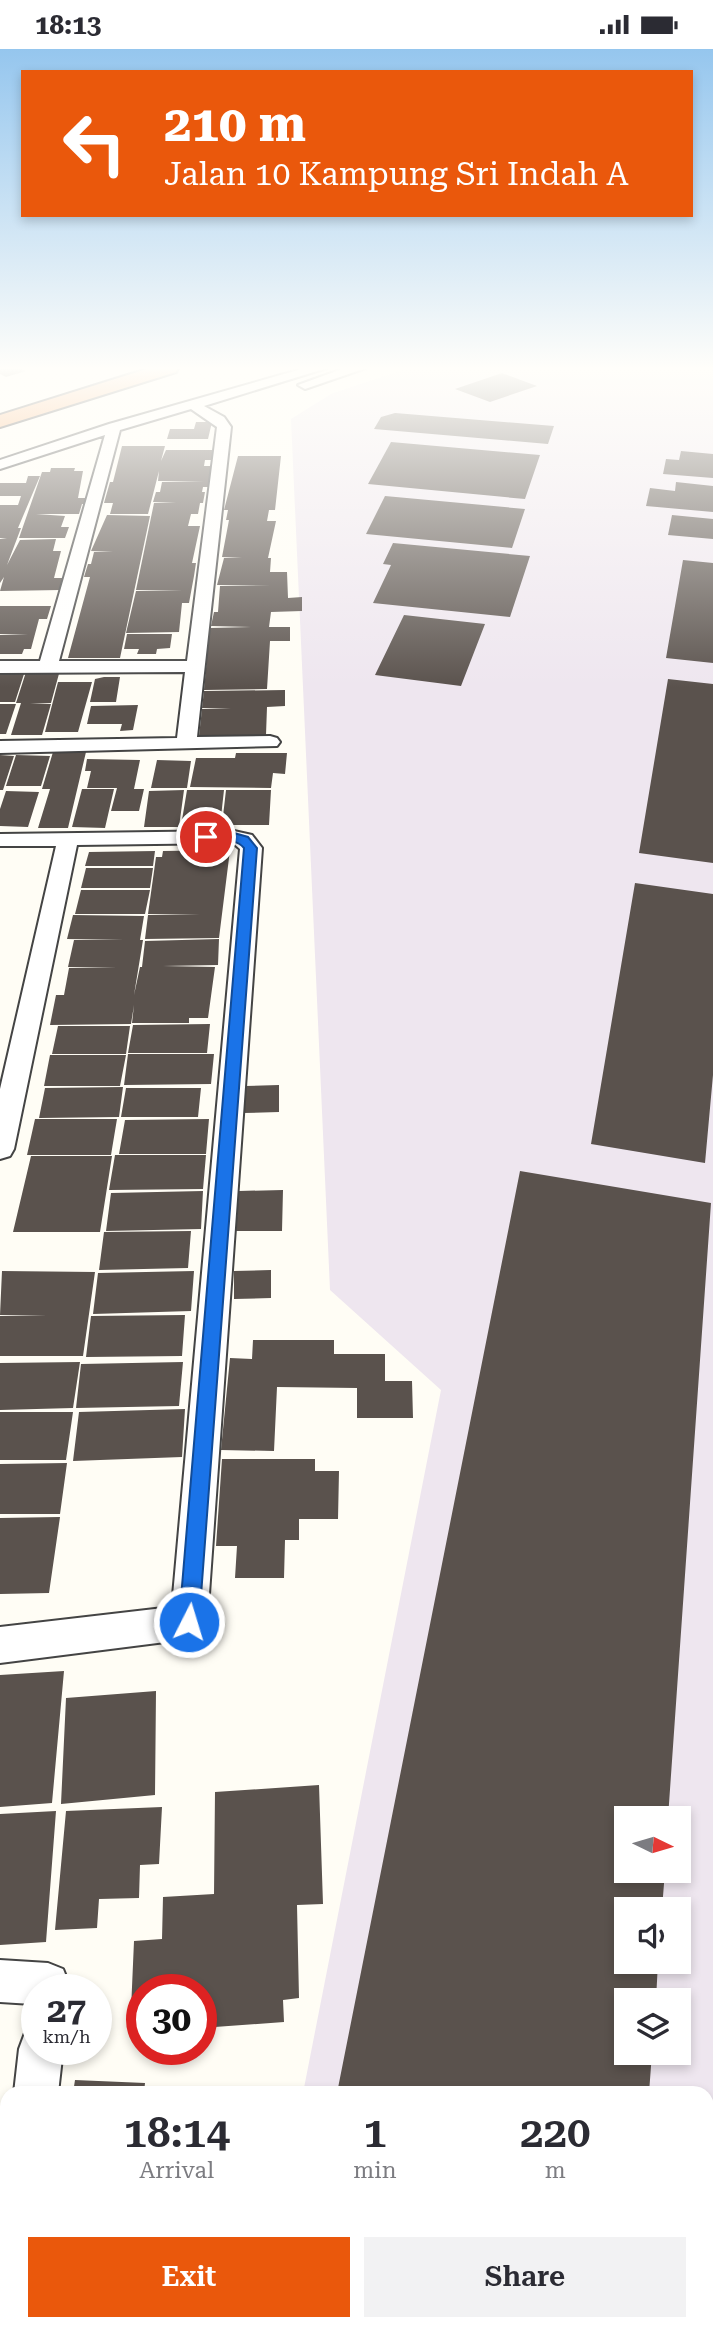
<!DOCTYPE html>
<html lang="en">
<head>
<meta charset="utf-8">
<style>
	:root { --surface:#fff; --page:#f2f2f3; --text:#2b2b33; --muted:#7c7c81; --accent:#ea580c }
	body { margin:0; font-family:"Roboto Serif",serif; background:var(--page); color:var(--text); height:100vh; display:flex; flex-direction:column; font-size:26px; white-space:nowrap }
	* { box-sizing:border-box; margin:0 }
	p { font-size:23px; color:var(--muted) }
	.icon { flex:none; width:38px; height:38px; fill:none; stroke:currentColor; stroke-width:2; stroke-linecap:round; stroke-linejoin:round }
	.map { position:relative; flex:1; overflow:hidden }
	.details { position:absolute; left:0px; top:2037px; width:714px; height:245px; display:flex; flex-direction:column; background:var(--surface); border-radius:21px 21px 0 0; box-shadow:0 4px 10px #0003 }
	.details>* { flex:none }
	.guide { position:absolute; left:21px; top:21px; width:672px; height:147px; border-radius:0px; box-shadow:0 4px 10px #0003; background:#ea580c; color:#fff; overflow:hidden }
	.needle { width:46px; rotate:95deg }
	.controls { position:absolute; left:614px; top:1757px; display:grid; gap:14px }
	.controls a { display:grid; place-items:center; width:77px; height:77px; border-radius:0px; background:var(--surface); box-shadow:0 4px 10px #0003; font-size:35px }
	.speed { position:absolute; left:21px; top:1925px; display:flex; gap:14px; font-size:35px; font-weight:700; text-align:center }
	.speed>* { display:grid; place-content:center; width:91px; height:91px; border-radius:50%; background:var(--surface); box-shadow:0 4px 10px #0003; line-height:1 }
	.speed small { font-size:18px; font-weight:400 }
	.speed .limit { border:10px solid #d22; background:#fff; color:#111 }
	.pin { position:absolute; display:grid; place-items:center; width:60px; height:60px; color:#fff; margin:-30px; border:4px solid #fff; border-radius:50%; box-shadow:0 2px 7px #0007 }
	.me { position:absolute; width:77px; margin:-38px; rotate:5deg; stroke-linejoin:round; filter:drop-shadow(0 0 5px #0008) }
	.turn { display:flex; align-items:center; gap:24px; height:147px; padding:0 28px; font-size:32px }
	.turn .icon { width:91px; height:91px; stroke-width:2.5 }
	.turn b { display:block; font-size:49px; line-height:60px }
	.eta { display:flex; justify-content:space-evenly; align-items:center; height:119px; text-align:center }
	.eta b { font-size:42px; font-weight:600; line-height:49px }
	.cta { display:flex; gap:14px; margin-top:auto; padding:14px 28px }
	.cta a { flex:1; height:80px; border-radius:0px; background:var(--accent); color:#fff; font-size:28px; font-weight:600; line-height:80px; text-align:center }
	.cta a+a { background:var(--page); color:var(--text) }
	.status { display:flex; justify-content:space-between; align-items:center; height:49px; padding:0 35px; background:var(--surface); direction:ltr }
	.status svg { height:19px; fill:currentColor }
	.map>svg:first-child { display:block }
	.industrial { fill:#eee6ef; fill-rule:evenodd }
	.building { fill:#5a524d }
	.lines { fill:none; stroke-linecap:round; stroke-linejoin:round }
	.minor-casing { stroke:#444; stroke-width:4 }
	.motorway-casing { stroke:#222; stroke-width:4 }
	.minor { fill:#fff; fill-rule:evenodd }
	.motorway { fill:#f5a25d; fill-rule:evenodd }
	.route { fill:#1a73e8; stroke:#114b97; stroke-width:2 }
</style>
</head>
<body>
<div class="status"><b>18:13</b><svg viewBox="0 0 49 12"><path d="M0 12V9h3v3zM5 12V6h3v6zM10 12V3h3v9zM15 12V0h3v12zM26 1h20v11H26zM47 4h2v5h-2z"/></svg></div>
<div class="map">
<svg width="713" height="2282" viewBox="0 0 713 2282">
	<rect width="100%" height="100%" fill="#fffdf5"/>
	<!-- industrial -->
	<path class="industrial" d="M408 319H713V2282H256L258 2275H707V2044H303L441 1341 330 1241 291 370 331 345ZM626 1769H679V1822H626ZM626 1860H679V1913H626ZM626 1951H679V2004H626Z"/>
	<!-- building -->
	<path class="building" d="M0 319H20L26 322 6 328 0 325Z
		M502 324 537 337 490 353 455 340Z
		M395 364 554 377 548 395 374 380 381 368Z
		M196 373H212L208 390H167L170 380H194Z
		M391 393 540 406 525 450 368 435Z
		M122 397H165L161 412 166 401H214L212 411H205L204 417H211L208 438H203L202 443H205L203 454H200L198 465H191L188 477H200L192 514H196L194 527 189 554H182L179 583 126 584 136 542H183L136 541 154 454H176L153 453 156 443H160L162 433 204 432H158L159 422 148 465H110L113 454H104L110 433H113Z
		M681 402 713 405V429L663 425 666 410 679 411Z
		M238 407H281L275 461H269L267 472H276L268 509H271L270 523H287L288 549 302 548V562L271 563 269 578H290V592H270L267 640 204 641 207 609H200L202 593H208L210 579 251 578 211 577 214 563H218L220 537 271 536H217L224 509H242L222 508 229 471H226L228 461H224Z
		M51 419H75L74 422H83L78 449H87L86 455H82L79 465H36L65 467 61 478H69L65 489H19L42 423H50Z
		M28 427H40L18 479H21L7 516 20 491 56 490 53 502H61L54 529H63L60 541 0 542 4 528 0 534V490H7L0 489V456H18L21 447H0V434H26Z
		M676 433 713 437V463L646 457 650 439 675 442Z
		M385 447 525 460 512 499 366 485Z
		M107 466 150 467 120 609H68L90 528H84L88 515H91L94 503H113L91 502Z
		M672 466 713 470V490L668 486Z
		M393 494 530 507 510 568 373 554 391 516 383 515Z
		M683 511 713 514V614L666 609Z
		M0 557H51L47 570H39L31 600H24L22 605H0V586H28L0 585Z
		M404 566 485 575 461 637 375 626Z
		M127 585H172L170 599 157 600 156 605H137L139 600H124Z
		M60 621 51 654H30L51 655 42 686H11L21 654H16L26 623Z
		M0 625H24L15 653H0Z
		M104 628H120L116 653H90L95 630Z
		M668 630 713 635V814L639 804Z
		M58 633H92L78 683H45Z
		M285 641V657L267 658 266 686 199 687 202 660 231 659H202L204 642Z
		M0 655H16L6 685H0Z
		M138 656 133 681 120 682 122 675H87L91 657Z
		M53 703H86L68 779H38L50 740H42Z
		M236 704H287L285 725 273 724 271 739 190 738 196 709H235Z
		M0 706 14 707 3 741H0Z
		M16 706 50 707 41 737H6Z
		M87 710 140 711 134 740H144L139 762H111L117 739H87L91 722H85Z
		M157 711 191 712 187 739H151Z
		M82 740H114L105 779 72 778Z
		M184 741 179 778H144L149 742Z
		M187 741H224L220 777H181Z
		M226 741H271L269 776H222Z
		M6 742 39 743 28 778 0 777V760Z
		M230 801 219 889 145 890 148 866 200 865H148L156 808H162L163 802Z
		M155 802 153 817H85L89 803Z
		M86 819H153L150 839H81Z
		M635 834 713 845V1026L705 1114 591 1095Z
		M81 841H150L145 865H75Z
		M73 866 144 867 140 891H143L134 946 140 918H142L145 892 219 890 218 916 163 917 215 918 208 969H189V974H132L134 956 131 975 50 976 56 946H64L69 919H117L68 918 74 891H124L67 890Z
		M210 975 207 1004H128L133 976Z
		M58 977H130L126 1005H52Z
		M128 1005H214L211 1035 124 1036Z
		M50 1006H126L120 1037H44Z
		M279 1036V1063L243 1064 245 1037Z
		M123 1038 119 1068 39 1069 45 1039Z
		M126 1039H201L198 1068H121Z
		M35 1070H117L111 1106H27Z
		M209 1070 206 1105H119L125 1071Z
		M115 1106H206L203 1140 109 1141Z
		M31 1107H112L100 1183H13Z
		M520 1122 711 1154 668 1769H626V1822H665L662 1860H626V1913H658L656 1951H626V2004H652L649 2044H337Z
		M283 1141 282 1182H236L239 1142Z
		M203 1142 201 1180 106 1182 111 1144Z
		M191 1182 188 1219 99 1221 104 1183Z
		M271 1221V1249L234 1250V1222Z
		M2 1222 95 1223 83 1307H0V1267H47L0 1266Z
		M194 1222 191 1262 93 1265 98 1224Z
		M185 1266 182 1307 86 1308 91 1267Z
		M253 1291H334V1305H385V1332H412L413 1369H357V1339L277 1338 274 1402 221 1401 230 1309 252 1310Z
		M80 1313 73 1359 0 1361V1314Z
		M183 1313 179 1357 76 1359 81 1315Z
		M185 1360 182 1408 73 1412 79 1363Z
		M0 1363H73L66 1411H0Z
		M222 1410H315V1422H339L338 1470H299V1491H285L284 1529H235L237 1497H216Z
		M67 1414 60 1465H0V1415Z
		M60 1468 49 1544 0 1545V1469Z
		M64 1622 52 1754 0 1758V1626Z
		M156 1642 155 1746 61 1755 66 1649Z
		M319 1736 323 1855 297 1856 299 1949 283 1951 284 1973 201 1979V1941H142V1983L130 1984 134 1892 162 1890 163 1848 214 1845 215 1743Z
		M162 1758 159 1815 140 1816 139 1849 99 1850 97 1879 55 1881 66 1762Z
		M56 1762 46 1893 0 1896V1765Z
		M75 2031 145 2034 144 2044H73Z
		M333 2275H494L515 2281 331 2282Z
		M602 2275H633L632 2282H623Z"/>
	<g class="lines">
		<defs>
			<path id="minor" d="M305 319H327L204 357 224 368 231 378 197 688 270 687 277 689 280 693 277 697 0 704V692L177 689 185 623 0 624V612H40L105 386 0 420V411L109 375ZM191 360 217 378 187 612H59L120 381Z
				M345 319H366L305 340 298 336Z
				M234 782 252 786 262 799 207 1573 202 1585 189 1590 0 1614V1578L172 1558 240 800 233 794 77 796 14 1100 10 1107 0 1110V1040L56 797H0V785Z
				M0 1911 48 1914 63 1920 69 1935 68 1941H37V1958L32 1955 0 1953Z
				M37 1980V2000H63L58 2044H14L19 2000 25 1984Z
				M7 2251V2275H33V2282H0V2254Z"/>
			<path id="motorway" d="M150 319H178L176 323 0 378V366Z"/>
		</defs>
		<!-- minor casing -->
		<use href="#minor" class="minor-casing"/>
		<!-- motorway casing -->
		<use href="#motorway" class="motorway-casing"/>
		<!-- minor -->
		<use href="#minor" class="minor"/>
		<!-- motorway -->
		<use href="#motorway" class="motorway"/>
	</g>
	<!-- sky -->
	<linearGradient id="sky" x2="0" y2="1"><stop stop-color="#95c6ee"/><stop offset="0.5" stop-color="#fffefa"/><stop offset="1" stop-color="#fffefa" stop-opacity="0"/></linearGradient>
	<rect width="713" height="639" fill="url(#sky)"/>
	<!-- route -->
	<path class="route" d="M234 784 248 788 257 799 199 1573 196 1580 189 1583 182 1580 179 1573 244 799C232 785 214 797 200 788L206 784Z"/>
</svg>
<div class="controls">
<a><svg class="needle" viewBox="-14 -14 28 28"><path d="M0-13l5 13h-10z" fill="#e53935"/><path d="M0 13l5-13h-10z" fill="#7c7c81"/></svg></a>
<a><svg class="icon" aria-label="sound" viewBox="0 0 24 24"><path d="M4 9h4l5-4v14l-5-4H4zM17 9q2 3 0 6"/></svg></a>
<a><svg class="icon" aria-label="layers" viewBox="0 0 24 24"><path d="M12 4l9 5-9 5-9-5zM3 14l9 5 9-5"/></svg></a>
</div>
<div class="speed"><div>27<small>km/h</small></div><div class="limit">30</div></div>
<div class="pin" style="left:206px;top:788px;background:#d93025"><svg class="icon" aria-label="arrive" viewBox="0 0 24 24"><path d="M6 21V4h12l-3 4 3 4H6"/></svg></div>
<svg class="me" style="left:189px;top:1573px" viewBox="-20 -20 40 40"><circle r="17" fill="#1a73e8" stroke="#fff" stroke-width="3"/><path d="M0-11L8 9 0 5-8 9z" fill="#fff"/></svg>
<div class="guide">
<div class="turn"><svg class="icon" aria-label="left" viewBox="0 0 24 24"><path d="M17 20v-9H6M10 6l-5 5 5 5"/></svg><div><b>210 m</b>Jalan 10 Kampung Sri Indah A</div></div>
</div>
<section class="details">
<div class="eta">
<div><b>18:14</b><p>Arrival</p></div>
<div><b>1</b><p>min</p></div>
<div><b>220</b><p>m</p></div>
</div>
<div class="cta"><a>Exit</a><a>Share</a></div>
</section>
</div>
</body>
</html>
